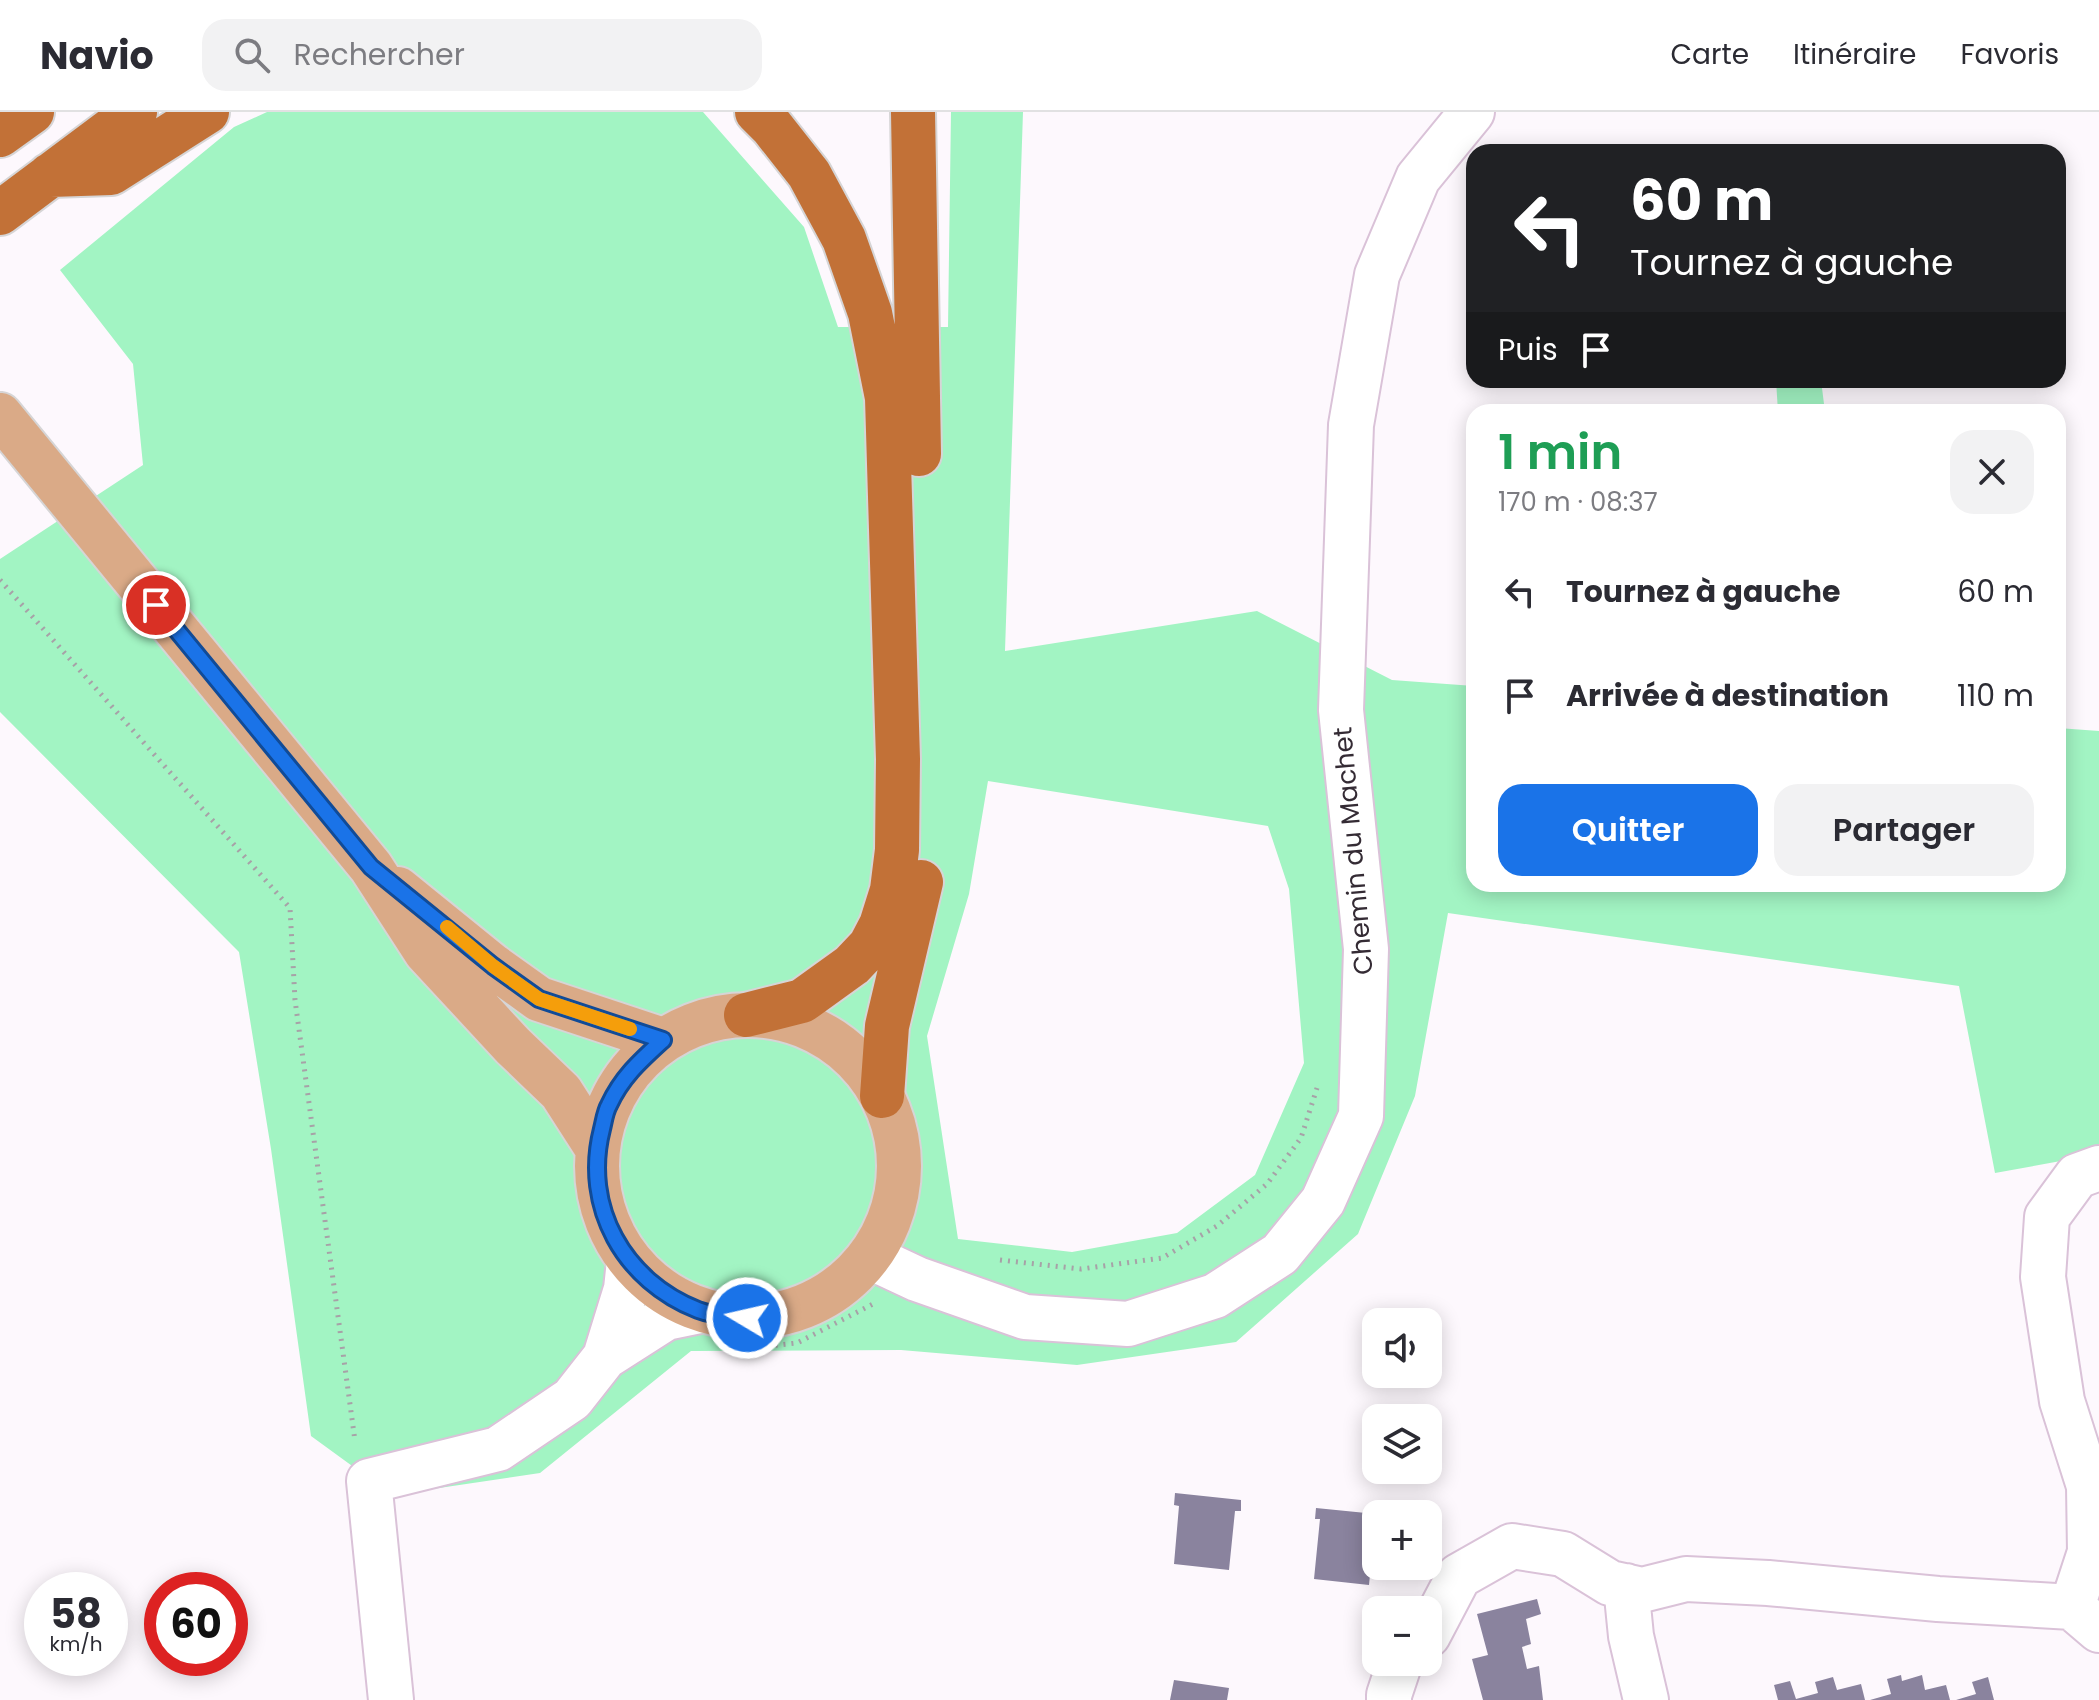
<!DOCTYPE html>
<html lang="fr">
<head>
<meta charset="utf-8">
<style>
	:root { --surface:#fff; --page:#f2f2f3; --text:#2b2b33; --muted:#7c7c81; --line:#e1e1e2; --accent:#1a73e8 }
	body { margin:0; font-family:Poppins,sans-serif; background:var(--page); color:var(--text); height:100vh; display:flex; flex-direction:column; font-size:30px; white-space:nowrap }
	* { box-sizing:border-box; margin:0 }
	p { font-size:26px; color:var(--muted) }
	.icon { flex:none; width:44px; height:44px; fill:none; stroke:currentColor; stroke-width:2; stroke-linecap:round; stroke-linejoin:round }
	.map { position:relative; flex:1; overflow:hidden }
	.panel { position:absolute; left:1466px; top:292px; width:600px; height:488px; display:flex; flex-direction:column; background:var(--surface); border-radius:24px; box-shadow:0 4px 20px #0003 }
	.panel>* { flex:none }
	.guide { position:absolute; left:1466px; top:32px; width:600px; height:244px; border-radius:24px; box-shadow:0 4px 20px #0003; background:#202124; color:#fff; overflow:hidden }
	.tools { position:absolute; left:1362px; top:1196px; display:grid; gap:16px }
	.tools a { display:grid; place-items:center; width:80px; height:80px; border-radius:16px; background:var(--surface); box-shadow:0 4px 20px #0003; font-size:40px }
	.speed { position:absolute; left:24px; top:1460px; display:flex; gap:16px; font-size:40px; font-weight:700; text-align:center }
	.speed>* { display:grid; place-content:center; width:104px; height:104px; border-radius:50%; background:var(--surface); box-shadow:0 4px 20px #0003; line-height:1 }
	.speed small { font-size:20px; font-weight:400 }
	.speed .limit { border:12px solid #d22; background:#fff; color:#111 }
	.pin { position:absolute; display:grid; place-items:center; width:68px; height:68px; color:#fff; margin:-34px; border:4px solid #fff; border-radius:50%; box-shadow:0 2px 8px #0007 }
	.me { position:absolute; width:88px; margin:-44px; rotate:279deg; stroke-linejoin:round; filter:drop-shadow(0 0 6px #0008) }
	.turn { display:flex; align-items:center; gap:28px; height:168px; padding:0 32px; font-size:36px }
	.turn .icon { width:104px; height:104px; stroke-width:2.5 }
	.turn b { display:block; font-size:56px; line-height:68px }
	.then { display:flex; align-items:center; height:76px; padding:0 32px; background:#0003; gap:16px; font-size:30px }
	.round { display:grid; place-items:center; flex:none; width:84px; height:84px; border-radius:24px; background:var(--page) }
	.overview { display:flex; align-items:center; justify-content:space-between; height:136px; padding:0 32px }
	h1 { font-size:48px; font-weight:600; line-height:60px; color:#1e9e55 }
	.primary-button { display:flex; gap:16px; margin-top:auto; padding:16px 32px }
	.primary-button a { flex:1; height:92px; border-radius:24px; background:var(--accent); color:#fff; font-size:32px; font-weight:600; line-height:92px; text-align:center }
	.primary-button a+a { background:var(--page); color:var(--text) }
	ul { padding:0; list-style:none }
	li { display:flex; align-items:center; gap:24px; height:104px; padding:0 32px }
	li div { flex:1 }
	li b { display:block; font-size:30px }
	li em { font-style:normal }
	header { display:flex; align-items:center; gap:48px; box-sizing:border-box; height:112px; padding:0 40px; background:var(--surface); border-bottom:2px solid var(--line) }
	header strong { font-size:38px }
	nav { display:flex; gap:44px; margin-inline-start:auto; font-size:28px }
	.search { width:560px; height:72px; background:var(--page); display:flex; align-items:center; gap:20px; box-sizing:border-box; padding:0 28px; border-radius:24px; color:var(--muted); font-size:30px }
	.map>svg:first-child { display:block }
	.green { fill:#a2f4c3; fill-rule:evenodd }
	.building { fill:#8a839e }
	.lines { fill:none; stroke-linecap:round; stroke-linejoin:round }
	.minor-casing { stroke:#dac2d8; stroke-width:48 }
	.major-casing { stroke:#d6d5d6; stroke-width:48 }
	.highway-casing { stroke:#d6d5d6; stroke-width:48 }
	.path { stroke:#a7a1a7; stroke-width:5; stroke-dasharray:2 6; stroke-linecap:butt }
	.minor { stroke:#fff; stroke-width:44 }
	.major { stroke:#daaa87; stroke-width:44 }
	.highway { stroke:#c27137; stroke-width:44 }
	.route-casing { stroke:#114b97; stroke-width:20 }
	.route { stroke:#1a73e8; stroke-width:14 }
	.slow { stroke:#f59e0b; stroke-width:14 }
	.labels { text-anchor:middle; stroke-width:8; stroke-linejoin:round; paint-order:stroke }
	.street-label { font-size:26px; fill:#342b34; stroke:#fff }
</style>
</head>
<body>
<header>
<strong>Navio</strong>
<div class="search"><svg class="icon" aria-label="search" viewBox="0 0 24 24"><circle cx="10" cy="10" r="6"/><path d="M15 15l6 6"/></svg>Rechercher</div>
<nav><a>Carte</a><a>Itinéraire</a><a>Favoris</a></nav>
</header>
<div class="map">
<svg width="2099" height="1588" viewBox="0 0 2099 1588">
	<rect width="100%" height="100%" fill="#fdf8fd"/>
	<!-- green -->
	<path class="green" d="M267 0H703L804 115 838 215H948L951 0H1023L1005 539 1257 499 1392 568 1474 574V772H2058V616L2099 619V1042L1995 1061 1959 874 1448 801 1415 984 1358 1122 1236 1230 1077 1253 901 1238 691 1239 540 1361 392 1383 311 1324 271 1037 239 840 0 600V447L143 353 133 252 60 158 234 15ZM988 669 1268 714 1289 777 1304 951 1255 1063 1177 1121 1072 1140 958 1127 927 924 969 782Z
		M1776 268H1821L1825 300H1778Z"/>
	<!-- building -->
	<path class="building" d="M1175 1381 1241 1388V1399H1235L1229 1458 1174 1452 1179 1394 1174 1393Z
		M1316 1396 1376 1402 1369 1473 1314 1467 1320 1407H1315Z
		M1537 1487 1541 1502 1526 1507 1531 1532 1522 1535 1527 1557 1539 1554 1543 1588H1483L1472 1547 1488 1543 1477 1502Z
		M1901 1563 1902 1569 1922 1563 1925 1578 1946 1573 1950 1588H1870L1891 1582 1887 1567Z
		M1833 1565 1837 1578 1861 1572 1865 1588H1778L1774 1573 1790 1569 1796 1587 1818 1581 1815 1570Z
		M1988 1565 1994 1588H1956L1976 1582 1972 1570Z
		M1174 1568 1229 1576 1227 1588H1170Z"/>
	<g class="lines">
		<defs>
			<path id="minor" d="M870 1145 917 1167 1025 1205 1128 1212 1215 1184 1280 1142 1323 1089 1361 1004 1366 837 1341 598 1351 313 1377 163 1418 66 1472 0
				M605 1245 626 1177 629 1149
				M1626 1474 1631 1524 1646 1588
				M2072 1495 2090 1440 2089 1374 2062 1289 2043 1165 2047 1105 2077 1064 2099 1056
				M1428 1523 1459 1464 1512 1434 1563 1442 1610 1471 1642 1478 1686 1467 1768 1471 1938 1487 2072 1495 2099 1518
				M391 1588 369 1369 498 1337 572 1287 605 1245 666 1206 700 1199
				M1389 1588V1583L1400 1550"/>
			<path id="major" d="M0 303 371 755 426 840 513 934 561 980 597 1036
				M398 777 493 854 539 887 663 928
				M597 1054a151 151 0 1 1 302 0a151 151 0 1 1-302 0Z"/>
			<path id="highway" d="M913 0 919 342
				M0 23 32 0
				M50 63 111 61 207 0
				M0 101 135 0
				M746 903 802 889 852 853 870 834 881 813 892 778 897 738 898 647 887 286 870 201 844 127 809 62 772 15 757 0
				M882 984 887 914 921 770"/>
		</defs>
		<!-- minor casing -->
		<use href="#minor" class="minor-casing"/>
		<!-- major casing -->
		<use href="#major" class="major-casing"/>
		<!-- highway casing -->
		<use href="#highway" class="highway-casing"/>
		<!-- path -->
		<path class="path" d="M0 468 290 796 295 888 355 1329
			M1000 1148 1081 1157 1162 1146 1217 1114 1267 1072 1301 1026 1317 976
			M728 1230 759 1235 797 1231 873 1192"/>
		<!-- minor -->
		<use href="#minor" class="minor"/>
		<!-- major -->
		<use href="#major" class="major"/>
		<!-- highway -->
		<use href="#highway" class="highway"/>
	</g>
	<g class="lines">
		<defs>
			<path id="route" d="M156 493 371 755 493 854 539 887 663 928C640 949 622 965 609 993 605 1000 604 1009 602 1017 582 1095 624 1169 698 1198 713 1204 731 1204 747 1206"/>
		</defs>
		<!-- route casing -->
		<use href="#route" class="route-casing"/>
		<!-- route -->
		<use href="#route" class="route"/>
		<!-- slow -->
		<path class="slow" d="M447 815 493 854 539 887 630 917"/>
	</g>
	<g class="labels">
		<!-- street labels -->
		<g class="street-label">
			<text transform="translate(1353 739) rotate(-95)" y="9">Chemin du Machet</text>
		</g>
	</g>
</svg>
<div class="tools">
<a><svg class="icon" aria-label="sound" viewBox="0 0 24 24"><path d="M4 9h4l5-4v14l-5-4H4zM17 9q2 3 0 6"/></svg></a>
<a><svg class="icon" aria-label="layers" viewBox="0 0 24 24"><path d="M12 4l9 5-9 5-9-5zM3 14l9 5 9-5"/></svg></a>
<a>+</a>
<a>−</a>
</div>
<div class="speed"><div>58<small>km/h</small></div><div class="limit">60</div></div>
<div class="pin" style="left:156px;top:493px;background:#d93025"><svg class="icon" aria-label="arrive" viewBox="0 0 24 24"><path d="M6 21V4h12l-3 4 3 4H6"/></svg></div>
<svg class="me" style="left:747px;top:1206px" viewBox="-20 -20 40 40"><circle r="17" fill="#1a73e8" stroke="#fff" stroke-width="3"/><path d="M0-11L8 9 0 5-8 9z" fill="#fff"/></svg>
<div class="guide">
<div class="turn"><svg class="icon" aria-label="left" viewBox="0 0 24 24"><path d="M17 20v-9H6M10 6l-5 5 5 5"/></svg><div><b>60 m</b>Tournez à gauche</div></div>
<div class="then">Puis<svg class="icon" aria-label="arrive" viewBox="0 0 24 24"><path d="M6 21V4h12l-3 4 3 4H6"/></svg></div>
</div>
<section class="panel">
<div class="overview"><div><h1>1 min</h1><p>170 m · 08:37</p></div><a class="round"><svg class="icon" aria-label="close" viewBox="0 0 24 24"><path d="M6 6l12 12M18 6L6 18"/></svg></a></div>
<ul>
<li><svg class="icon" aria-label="left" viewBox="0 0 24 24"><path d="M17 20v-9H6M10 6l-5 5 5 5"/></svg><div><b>Tournez à gauche</b></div><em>60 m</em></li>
<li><svg class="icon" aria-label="arrive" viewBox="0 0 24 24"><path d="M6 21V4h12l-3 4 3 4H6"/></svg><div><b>Arrivée à destination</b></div><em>110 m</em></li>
</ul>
<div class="primary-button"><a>Quitter</a><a>Partager</a></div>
</section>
</div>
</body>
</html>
